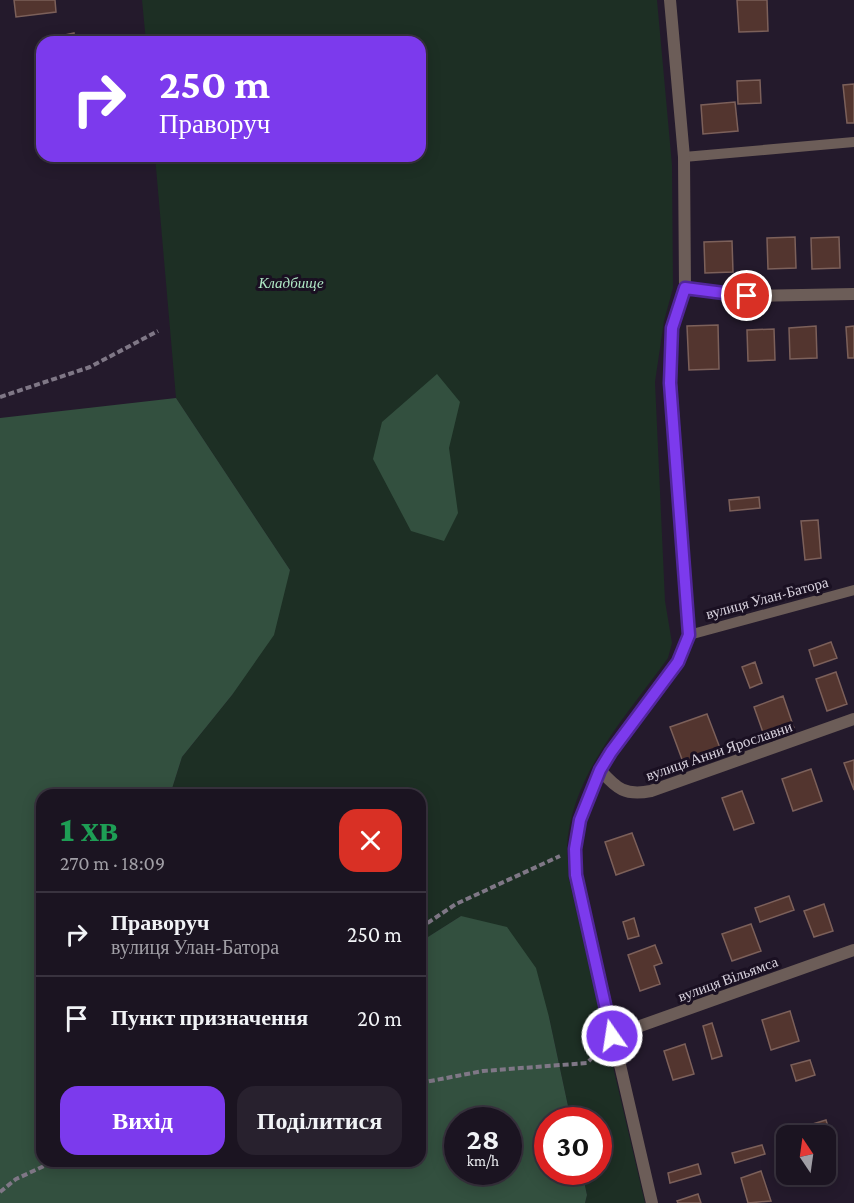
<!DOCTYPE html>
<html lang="uk">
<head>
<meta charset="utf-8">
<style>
	:root { --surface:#1b1421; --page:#28212e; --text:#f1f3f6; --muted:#a09ea5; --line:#39333f; --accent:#7c3aed }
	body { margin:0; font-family:"Crimson Pro",serif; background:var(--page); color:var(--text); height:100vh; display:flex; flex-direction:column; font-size:22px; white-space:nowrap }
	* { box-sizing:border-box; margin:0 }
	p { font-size:20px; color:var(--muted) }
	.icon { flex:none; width:33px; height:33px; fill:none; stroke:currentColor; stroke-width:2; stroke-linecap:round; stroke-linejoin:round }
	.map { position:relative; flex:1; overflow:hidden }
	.side { position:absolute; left:36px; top:789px; width:390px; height:378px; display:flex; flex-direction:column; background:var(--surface); border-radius:18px; box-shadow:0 3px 15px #0003,0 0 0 2px var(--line) }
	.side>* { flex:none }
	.top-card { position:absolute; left:36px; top:36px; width:390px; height:126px; border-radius:18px; box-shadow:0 3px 15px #0003,0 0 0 2px var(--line); background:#7c3aed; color:#fff; overflow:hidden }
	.needle { width:39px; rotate:347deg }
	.tools { position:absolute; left:776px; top:1125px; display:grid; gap:12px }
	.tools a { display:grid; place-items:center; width:60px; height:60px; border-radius:12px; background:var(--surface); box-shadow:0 3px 15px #0003,0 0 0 2px var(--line); font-size:30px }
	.speed { position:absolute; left:444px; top:1107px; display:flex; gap:12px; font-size:30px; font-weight:700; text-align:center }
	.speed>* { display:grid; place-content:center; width:78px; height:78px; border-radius:50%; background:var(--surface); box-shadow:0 3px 15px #0003,0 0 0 2px var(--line); line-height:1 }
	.speed small { font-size:15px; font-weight:400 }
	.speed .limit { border:9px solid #d22; background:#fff; color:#111 }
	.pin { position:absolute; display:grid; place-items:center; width:51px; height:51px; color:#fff; margin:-26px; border:3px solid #fff; border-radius:50%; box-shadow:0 2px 6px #0007 }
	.me { position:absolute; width:66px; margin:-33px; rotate:347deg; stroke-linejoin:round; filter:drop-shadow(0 0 4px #0008) }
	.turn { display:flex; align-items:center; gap:21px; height:126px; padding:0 24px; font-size:27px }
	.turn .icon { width:78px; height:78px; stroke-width:2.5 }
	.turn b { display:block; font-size:42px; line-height:51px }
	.round { display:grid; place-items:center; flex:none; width:63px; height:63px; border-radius:18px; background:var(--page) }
	.head { display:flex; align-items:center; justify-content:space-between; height:102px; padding:0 24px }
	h1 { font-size:36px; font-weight:800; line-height:45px; color:#1e9e55 }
	.primary-button { display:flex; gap:12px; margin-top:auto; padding:12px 24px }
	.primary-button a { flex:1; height:69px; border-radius:18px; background:var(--accent); color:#fff; font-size:24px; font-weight:800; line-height:69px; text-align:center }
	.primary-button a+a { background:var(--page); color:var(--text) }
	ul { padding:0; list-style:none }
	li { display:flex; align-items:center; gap:18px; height:84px; padding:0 24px; border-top:2px solid var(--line) }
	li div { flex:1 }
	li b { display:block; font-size:22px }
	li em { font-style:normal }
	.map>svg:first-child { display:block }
	.green { fill:#1d2f24 }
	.forest { fill:#33503f; fill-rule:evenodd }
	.building { fill:#53352f; stroke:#7c605a; stroke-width:1.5 }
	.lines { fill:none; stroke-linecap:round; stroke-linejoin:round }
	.path { stroke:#7f7786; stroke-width:4; stroke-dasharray:6 3; stroke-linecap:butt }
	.lane { stroke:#6c5d58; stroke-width:10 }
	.street { stroke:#6c5d58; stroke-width:12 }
	.route-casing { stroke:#51269a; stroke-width:15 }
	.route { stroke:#7c3aed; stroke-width:10 }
	.labels { text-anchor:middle; stroke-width:6; stroke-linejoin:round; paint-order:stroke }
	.park-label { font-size:15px; font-style:italic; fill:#afe8c5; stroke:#1a1022 }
	.street-label { font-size:15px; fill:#d8d2de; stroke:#1a1022 }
</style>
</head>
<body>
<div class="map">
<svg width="854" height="1203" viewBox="0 0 854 1203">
	<rect width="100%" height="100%" fill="#241a2c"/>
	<!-- green -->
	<path class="green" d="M142 0H657L672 165 673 288 664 321 655 382 665 601 672 643 668 658C628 714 571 774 567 847 567 857 569 868 569 879L645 1203H585L587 1195 582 1172H598V1120H571L549 1017 461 916 420 942V795H170L182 757 232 695 290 570 176 398 155 156H420V42H146Z"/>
	<!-- forest -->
	<path class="forest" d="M437 374 460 402 449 448 458 513 444 541 411 531 373 459 382 422Z
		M176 398 290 570 274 635 232 695 182 757 170 795H42V1161H420V942L461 916 507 927 536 968 549 1017 571 1120H548V1172H582L587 1195 585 1203H0V418ZM458 1120H508V1172H458Z"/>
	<!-- building -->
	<path class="building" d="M14 0H55L56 12 16 17Z
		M737 0H767L768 31 739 32Z
		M74 33 75 42H61L60 36Z
		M760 80 761 103 738 104 737 81Z
		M854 84V123H847L843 85Z
		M735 102 738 131 703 134 701 105Z
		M795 237 796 268 768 269 767 238Z
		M839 237 840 268 812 269 811 238Z
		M732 241 733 272 705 273 704 242Z
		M718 325 719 369 689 370 687 326Z
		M816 326 817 358 790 359 789 328Z
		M854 326V358H848L846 327Z
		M774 329 775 360 748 361 747 330Z
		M759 497 760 508 730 511 729 500Z
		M818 520 821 558 805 560 801 521Z
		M831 642 837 658 814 666 809 650Z
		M755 662 762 683 750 688 742 667Z
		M836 672 847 704 827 711 816 679Z
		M783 696 794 728 765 738 754 707Z
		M707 714 720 748 683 762 670 727Z
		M854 760V790L844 763Z
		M811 769 822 801 793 811 782 779Z
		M742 791 754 823 734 830 722 798Z
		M632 833 644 865 616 875 605 842Z
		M789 896 794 910 760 922 755 908Z
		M824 904 833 931 814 937 804 911Z
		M634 918 639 936 628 939 623 922Z
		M751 924 761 951 732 961 722 934Z
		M655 945 662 963 654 966 660 984 640 991 628 955Z
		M790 1011 799 1041 771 1050 762 1020Z
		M712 1023 722 1056 712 1059 703 1026Z
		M685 1044 694 1074 673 1080 664 1051Z
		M810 1060 815 1075 796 1081 791 1065Z
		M826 1120 829 1130 809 1136H797L796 1129Z
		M762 1145 765 1154 735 1163 732 1153Z
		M698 1164 701 1174 670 1183 668 1173Z
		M825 1167 828 1178 808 1185 804 1174H825Z
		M761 1171 771 1201 748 1203 741 1178Z
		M698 1194 701 1203H678L677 1201Z"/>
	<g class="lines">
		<!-- path -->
		<path class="path" d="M0 397 90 367 158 331
			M420 928 456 904 560 856
			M420 1083 483 1071 587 1063 601 1049
			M0 1192 16 1179 55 1161"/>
		<!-- lane -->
		<path class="lane" d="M684 157 854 142
			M689 635 854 590"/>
		<!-- street -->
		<path class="street" d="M685 288 747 296 854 294
			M600 770C617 789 625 796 651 791L854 719
			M612 1036 854 950
			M652 1203 576 875 575 849 580 820 600 770 611 752 678 662 689 635 671 383 672 328 685 288 684 157 670 0"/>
	</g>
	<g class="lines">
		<defs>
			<path id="route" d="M612 1036 576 875 575 849 580 820 600 770 611 752 678 662 689 635 670 383 672 328 685 288 747 296"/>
		</defs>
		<!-- route casing -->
		<use href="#route" class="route-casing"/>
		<!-- route -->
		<use href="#route" class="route"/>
	</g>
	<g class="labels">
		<!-- park labels -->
		<g class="park-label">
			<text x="291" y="288">Кладбище</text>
		</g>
		<!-- street labels -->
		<g class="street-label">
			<text transform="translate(767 598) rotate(-15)" y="5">вулиця Улан-Батора</text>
			<text transform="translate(719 751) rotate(-19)" y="5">вулиця Анни Ярославни</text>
			<text transform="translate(728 979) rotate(-20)" y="5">вулиця Вільямса</text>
		</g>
	</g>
</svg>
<div class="tools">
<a><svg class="needle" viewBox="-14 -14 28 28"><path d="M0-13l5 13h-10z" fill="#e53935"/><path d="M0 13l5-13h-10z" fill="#a09ea5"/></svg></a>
</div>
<div class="speed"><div>28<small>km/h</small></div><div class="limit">30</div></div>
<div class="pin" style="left:747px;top:296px;background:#d93025"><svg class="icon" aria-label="arrive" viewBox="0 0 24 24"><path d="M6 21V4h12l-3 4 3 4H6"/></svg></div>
<svg class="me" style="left:612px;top:1036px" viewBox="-20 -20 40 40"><circle r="17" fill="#7c3aed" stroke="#fff" stroke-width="3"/><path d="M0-11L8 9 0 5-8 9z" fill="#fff"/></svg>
<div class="top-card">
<div class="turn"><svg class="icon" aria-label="right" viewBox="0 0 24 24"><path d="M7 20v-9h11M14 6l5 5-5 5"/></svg><div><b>250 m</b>Праворуч</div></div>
</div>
<section class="side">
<div class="head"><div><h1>1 хв</h1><p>270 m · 18:09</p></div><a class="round" style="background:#d93025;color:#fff"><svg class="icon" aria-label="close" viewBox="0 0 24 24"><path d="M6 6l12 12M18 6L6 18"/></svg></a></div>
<ul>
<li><svg class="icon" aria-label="right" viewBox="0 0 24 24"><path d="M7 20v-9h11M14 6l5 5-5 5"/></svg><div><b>Праворуч</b><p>вулиця Улан-Батора</p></div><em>250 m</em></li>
<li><svg class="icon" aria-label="arrive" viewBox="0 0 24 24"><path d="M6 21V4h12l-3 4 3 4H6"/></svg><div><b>Пункт призначення</b></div><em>20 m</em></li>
</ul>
<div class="primary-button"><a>Вихід</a><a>Поділитися</a></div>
</section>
</div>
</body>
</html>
